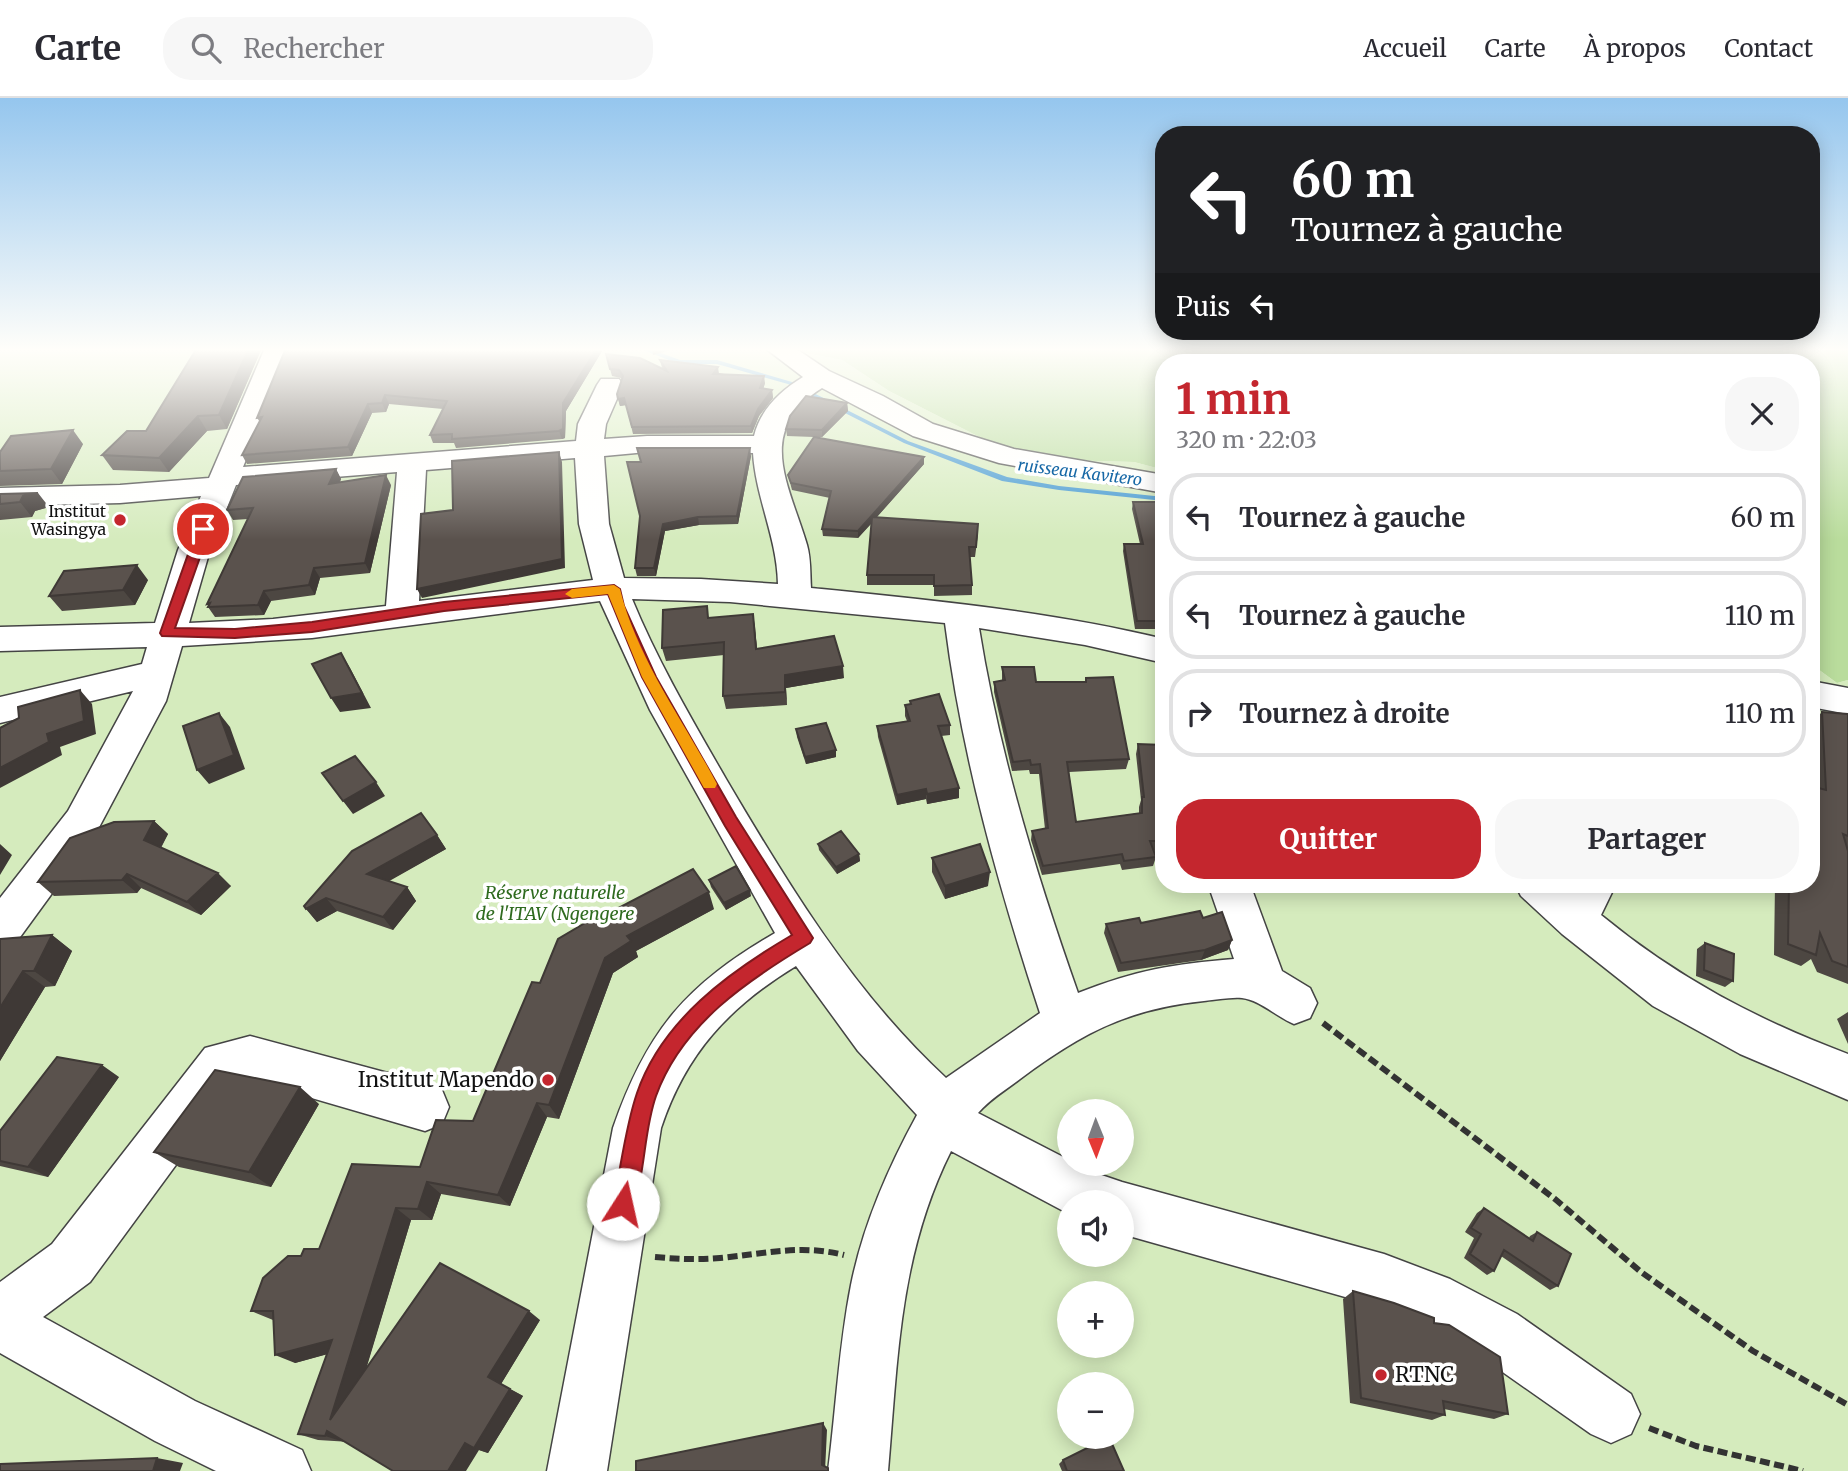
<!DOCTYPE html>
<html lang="fr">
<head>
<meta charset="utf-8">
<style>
	:root { --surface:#fff; --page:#f7f7f7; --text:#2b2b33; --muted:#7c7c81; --line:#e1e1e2; --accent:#c4262e }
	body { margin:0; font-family:Merriweather,serif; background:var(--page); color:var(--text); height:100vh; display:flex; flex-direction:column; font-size:26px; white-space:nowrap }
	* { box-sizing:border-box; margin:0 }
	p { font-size:23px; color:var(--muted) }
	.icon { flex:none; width:38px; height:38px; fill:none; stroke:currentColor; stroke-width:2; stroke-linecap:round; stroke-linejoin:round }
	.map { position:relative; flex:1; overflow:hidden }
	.drawer { position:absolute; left:1155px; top:256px; width:665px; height:539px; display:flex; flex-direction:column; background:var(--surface); border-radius:28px; box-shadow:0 4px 18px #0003 }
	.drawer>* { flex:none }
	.guide { position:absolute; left:1155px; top:28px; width:665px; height:214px; border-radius:28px; box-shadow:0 4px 18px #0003; background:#202124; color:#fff; overflow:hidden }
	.needle { width:46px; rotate:179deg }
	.controls { position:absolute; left:1057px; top:1001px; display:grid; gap:14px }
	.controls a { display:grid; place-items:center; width:77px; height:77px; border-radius:50%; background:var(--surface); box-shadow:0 4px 18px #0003; font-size:35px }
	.pin { position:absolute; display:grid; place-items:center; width:60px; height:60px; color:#fff; margin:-30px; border:4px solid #fff; border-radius:50%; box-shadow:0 2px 7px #0007 }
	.me { position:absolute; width:77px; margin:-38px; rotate:10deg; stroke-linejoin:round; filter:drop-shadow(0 0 5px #0008) }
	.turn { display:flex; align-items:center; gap:24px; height:147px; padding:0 21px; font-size:32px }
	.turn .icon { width:91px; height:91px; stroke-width:2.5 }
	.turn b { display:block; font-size:49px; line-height:60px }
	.then { display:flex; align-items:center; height:66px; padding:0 21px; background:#0003; gap:14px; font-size:26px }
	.round { display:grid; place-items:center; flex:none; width:74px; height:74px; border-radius:28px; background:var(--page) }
	.headline { display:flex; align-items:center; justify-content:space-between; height:119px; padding:0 21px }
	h1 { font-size:42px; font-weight:700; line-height:52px; color:var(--accent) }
	.primary-button { display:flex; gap:14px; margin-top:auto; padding:14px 21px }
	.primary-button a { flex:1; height:80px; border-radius:28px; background:var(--accent); color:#fff; font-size:28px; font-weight:700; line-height:80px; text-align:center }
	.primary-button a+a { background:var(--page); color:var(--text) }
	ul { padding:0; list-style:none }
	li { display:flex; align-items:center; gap:21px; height:88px; margin:0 14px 10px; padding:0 7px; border:4px solid var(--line); border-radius:28px }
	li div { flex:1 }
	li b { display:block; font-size:26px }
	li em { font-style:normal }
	header { display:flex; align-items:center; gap:42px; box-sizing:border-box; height:98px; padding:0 35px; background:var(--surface); border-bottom:2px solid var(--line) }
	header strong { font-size:33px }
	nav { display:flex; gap:38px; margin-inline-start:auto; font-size:24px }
	.search { width:490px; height:63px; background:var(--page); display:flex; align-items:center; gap:18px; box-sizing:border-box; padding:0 24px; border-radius:28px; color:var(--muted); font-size:26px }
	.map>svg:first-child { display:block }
	.green { fill:#d5ebbd; fill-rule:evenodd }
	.forest { fill:#b9dc9c }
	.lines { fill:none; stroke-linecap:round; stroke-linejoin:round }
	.stream { fill:#3f96cf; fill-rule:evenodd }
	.minor-casing { stroke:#444; stroke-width:3 }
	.path { stroke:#333; stroke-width:6; stroke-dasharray:10 4.5; stroke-linecap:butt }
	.minor { fill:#fff; fill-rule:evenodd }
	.wall { fill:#4d4742 }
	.shaded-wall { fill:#3f3936 }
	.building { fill:#5a524d; stroke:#3f3936; stroke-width:2 }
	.route { fill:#c4262e; stroke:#7f191e; stroke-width:2 }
	.slow { fill:#f59e0b }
	.poi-dot { fill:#c4262e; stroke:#fff; stroke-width:2.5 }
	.labels { text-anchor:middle; stroke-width:7; stroke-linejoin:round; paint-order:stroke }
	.far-water-label { font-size:16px; font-style:italic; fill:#1768a6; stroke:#fff }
	.far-poi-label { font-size:16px; fill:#111; stroke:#fff; text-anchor:end }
	.park-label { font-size:18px; font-style:italic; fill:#2f6b1f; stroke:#fff }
	.near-poi-label { font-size:21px; fill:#111; stroke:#fff; text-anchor:end }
</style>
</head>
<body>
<header>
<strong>Carte</strong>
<div class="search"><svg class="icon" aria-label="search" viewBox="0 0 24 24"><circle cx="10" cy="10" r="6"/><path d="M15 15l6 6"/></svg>Rechercher</div>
<nav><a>Accueil</a><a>Carte</a><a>À propos</a><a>Contact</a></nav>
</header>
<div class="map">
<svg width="1848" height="1373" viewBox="0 0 1848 1373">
	<rect width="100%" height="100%" fill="#fffdf5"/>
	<!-- green -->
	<path class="green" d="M0 250H796L805 255 842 262 889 293 997 348 1060 362 1134 364 1164 372V786H1811V566L1837 585 1848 582V1373H0ZM1069 1013H1122V1066H1069ZM1069 1104H1122V1157H1069ZM1069 1195H1122V1248H1069ZM1069 1286H1122V1339H1069Z"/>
	<!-- forest -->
	<path class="forest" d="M796 250H1848V582L1837 585 1811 566V264H1164V372L1134 364 1060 362 997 348 889 293 842 262 805 255Z"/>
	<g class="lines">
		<!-- stream -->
		<path class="stream" d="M638 250H647L680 262H717L792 284 908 343 1007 379 1059 388 1164 399V403L1059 392 1002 383 904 345 788 286 717 266H679Z"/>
		<defs>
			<path id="minor" d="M265 250H291L243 369 576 343 578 326 597 287 601 281H619L623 287 606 326 604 341 647 338H754C760 312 780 293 803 279L765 250H795L829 273 883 298 933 326 1014 351 1164 377V395L999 365 913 338 822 290C754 333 789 386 807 447 811 461 810 475 811 490 930 502 1047 513 1164 541V565L1085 547 979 530C999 655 1036 776 1078 895 1136 872 1173 866 1234 861L1208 786H1250L1282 873 1310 890 1317 905 1310 920 1294 926C1277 919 1260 902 1242 900 1230 899 1216 902 1204 903 1127 911 1082 935 1020 981 1006 992 990 1001 978 1015L1069 1062V1066L1122 1084 1384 1156 1450 1181 1517 1216 1631 1296 1640 1316 1631 1336 1611 1345 1591 1336 1477 1256 1433 1229 1384 1210 1122 1136V1104H1069V1116L951 1053C899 1157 898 1259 888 1373H828C836 1311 839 1247 851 1187 863 1127 888 1070 917 1017L858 953 796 868C729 909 686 955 661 1030L607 1373H547L613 1030C647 932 686 887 775 835L650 612 600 503 312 540 182 548 166 603 96 735 15 846 0 852V800L68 713 133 593 0 625V599L142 566 147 549 0 553V529L155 525 178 452 201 398 120 405 0 408V390L120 387 209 380ZM647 354 753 355C756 401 777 439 778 486L701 481 624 480 609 426 604 358ZM575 360 579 426 593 482 419 503 426 372ZM397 374 386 508 273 521 189 525 210 452 236 387ZM632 501 730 504 945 525C962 659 998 787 1040 915L946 980C854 895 789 788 726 681 692 622 658 564 632 501Z
				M1811 583 1848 590V616L1811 609Z
				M1515 786H1565L1571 791 1574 786H1616L1601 817C1676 879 1757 922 1848 956V1002L1740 956 1653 908 1562 836 1521 798Z
				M250 938 425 985 442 992 449 1009 442 1026 425 1033 250 982 236 985 90 1184 43 1219 195 1303 302 1352 311 1373H216L155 1343 0 1255V1184L52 1146 205 950Z"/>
		</defs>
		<!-- minor casing -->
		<use href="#minor" class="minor-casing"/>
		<!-- path -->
		<path class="path" d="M1323 925 1555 1101 1641 1174 1753 1253 1848 1307
			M655 1159C677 1161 698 1162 720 1160 764 1156 800 1146 844 1157
			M1649 1330 1696 1348 1803 1373"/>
		<!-- minor -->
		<use href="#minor" class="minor"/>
	</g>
	<!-- wall -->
	<path class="wall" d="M286 250H602V253L566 313 565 340 562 341 456 350 454 345H433L430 337 443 311 389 306 386 314 372 315 352 358 247 366 242 357 260 324 257 320Z
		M261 252 227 331 207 333 169 374 113 372 102 357 146 333Z
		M606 256 662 270 660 262 765 285 763 291 772 292 773 300 759 318 752 335 633 336 626 307 620 308 617 296 622 281 621 280 612 278Z
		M847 305 848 313 822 339H816L924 366 877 419 978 436 975 459H970L972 487V497L934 498V487H867V477L872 425 858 440 823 438 822 431 830 400 792 392 788 377 814 339 787 338 786 331Z
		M83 346 62 386 0 388V354Z
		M751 358 738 426 699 427 665 433 656 478H637L635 470 640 418 641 364Z
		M336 371 341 381 340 384 391 387 370 475 320 480 315 497 271 503 264 517 215 519 208 509 209 508 207 506 248 421 233 422 227 412Z
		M0 396 49 409 35 413 32 419 0 422Z
		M1133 404H1164L1163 531H1135L1123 453 1124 446H1140L1132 411Z
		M148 482 135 507 62 513 49 498Z
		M753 516 757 550 844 580 786 590 787 607 726 611 723 598 724 557 666 563 662 550 710 520Z
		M1002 569 1036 584H1085L1086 580 1129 661 1126 671 1069 674 1076 724 1139 715V709L1141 702 1136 656 1138 646 1164 647V752L1153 753 1156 759 1153 768 1122 772 1120 766 1042 777 1031 742 1032 733 1045 731 1039 676H1030L1029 672 1012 673 994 594V584L1002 582Z
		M910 603 950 627V637L941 638 959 700 927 706 926 701 897 707 878 639 877 628 907 623 905 618V607L910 606Z
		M1822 614 1848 616V886L1817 874 1811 861 1801 868 1774 857 1775 786H1811V688H1813L1811 625Z
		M796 631 836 659 806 666 797 639Z
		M154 723 168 736 161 750 231 788 201 817 141 790 137 795 54 798 38 784Z
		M437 737 446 751 388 783 407 789 416 803 393 832 337 813 317 824 304 808Z
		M818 746 859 756 860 763 837 776 819 752Z
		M932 760 988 788 945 801 932 774Z
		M709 782 751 798 726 812 711 789Z
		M714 811 636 853 638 859 613 875 559 1021 547 1019 510 1108 441 1096 432 1122H411L366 1270 540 1222 501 1286 523 1298 488 1355 479 1352 318 1342 298 1336 327 1256 295 1265 273 1222 251 1213 301 1158 319 1151 420 1069 473 1023 540 885 609 815Z
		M1203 820 1232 842 1228 852 1201 862 1118 874 1104 835 1106 826 1141 825Z
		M52 837 72 853 55 888 45 889 0 963V841Z
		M1705 845 1733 883 1725 889 1696 878 1697 851Z
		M1848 914V946L1837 921Z
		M119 979 48 1079 0 1068V1033Z
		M319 1006 271 1089 179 1069 154 1054Z
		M1484 1110 1529 1140 1530 1138 1537 1134 1558 1188 1550 1192 1501 1158 1494 1173 1487 1177 1464 1160 1474 1140 1465 1134 1477 1115Z
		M1353 1193 1434 1225 1508 1316 1494 1321 1444 1311 1445 1317 1432 1322 1350 1305 1343 1201Z
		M1063 1362 1124 1373H1062L1059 1366Z"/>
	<!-- shaded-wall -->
	<path class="shaded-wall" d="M249 250H260L261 252 227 331 219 317Z
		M597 250H602V253L566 313 565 340 562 341 559 333 563 305Z
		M652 250H678L653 257Z
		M718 269 719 276H713Z
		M764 278 765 285 761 298 760 290Z
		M772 292 773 300 759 318 752 335 751 328 758 311Z
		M385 297 389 306 386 314 382 305Z
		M624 300 626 307 620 308 618 301Z
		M847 305 848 313 822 339V332Z
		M368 306 372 315 352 358 348 349Z
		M198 318 207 333 169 374 159 360Z
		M73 332 83 346 62 386 51 371Z
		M750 350 751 358 738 426 737 418Z
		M559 354 562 364 565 470 422 500 417 491Z
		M924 359V366L858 440V433Z
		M336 371 341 381 335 395 329 386Z
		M386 377 391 387 370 475 365 465Z
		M38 395 49 409 35 413 32 419 20 404 23 398Z
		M698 419 699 427 665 433 656 478 654 470 663 426Z
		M137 467 148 482 135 507 123 492Z
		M314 470 320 480 315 497 309 487Z
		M264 493 271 503 264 517 258 507Z
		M753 516 755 529 758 563 756 551Z
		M341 555 350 570 371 610 340 614 331 600Z
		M843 568 844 580 786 590 787 607 785 594V577Z
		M80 592 92 606 96 636 60 649 62 657 0 690V670L47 636Z
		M219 615 230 629 245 671 209 686 197 672Z
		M836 652V659L806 666 805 659Z
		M376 684 385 698 353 716 343 703Z
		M959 690V700L927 706V696Z
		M926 691V701L897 707V697Z
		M154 723 168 736 157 756 144 742Z
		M437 737 446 751 377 790 367 776Z
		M0 746 12 757 0 777Z
		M859 756 860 763 837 776 836 769Z
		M990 774 988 788 945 801V788Z
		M218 775 231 788 201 817 187 804Z
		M127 776 141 790 137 795 122 782Z
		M407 789 416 803 393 832 383 819Z
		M750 792 751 798 726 812 724 805Z
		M709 794 714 811 636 853 638 859 613 875 559 1021 549 1007 605 860 627 838Z
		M326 800 337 813 317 824 306 811Z
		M52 837 72 853 55 888 34 873Z
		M1232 842 1228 852 1201 862 1205 852Z
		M23 873 45 889 0 963V910Z
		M102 967 119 979 48 1079 28 1069Z
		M300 989 319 1006 271 1089 249 1074Z
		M537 1005 547 1019 510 1108 498 1097Z
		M427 1084 441 1096 432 1122 418 1111Z
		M396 1110 411 1122 349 1328 330 1322Z
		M529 1213 540 1222 501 1286 488 1279Z
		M332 1242 350 1250 295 1265 275 1257Z
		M510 1291 523 1298 488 1355 479 1352 466 1373H448L465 1345Z
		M823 1325 827 1332 825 1373 822 1367Z
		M327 1333 344 1344 325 1338Z
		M157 1360 183 1365 180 1373H153Z"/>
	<!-- building -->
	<path class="building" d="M197 250H249L219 317 198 318 159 360 102 357 127 333H146Z
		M286 250H597L563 305V331L559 333 452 341V336L430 337 447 303 385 297 382 305 368 306 348 349 242 357 262 319 257 320Z
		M606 256 640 260 667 273 660 262 718 269 713 276 764 278 760 290 772 292 758 311 751 328 632 329 624 300 618 301 617 296 623 278 619 272 610 271Z
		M806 298 847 305 822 332 786 331 790 318Z
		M73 332 51 371 0 373V354L11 338Z
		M814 339 924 359 858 433 822 431 831 393 791 385 788 377Z
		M637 350H750L737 418 698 419 663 426 654 470H635L640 418 627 364H641Z
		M559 354 562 461 417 491 421 416 453 412 452 363Z
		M336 371 329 386 386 377 365 465 314 470 309 487 264 493 258 507 208 509 210 505 207 506 253 410 227 412 243 379Z
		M38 395 23 398 20 404 0 406V396Z
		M1133 404H1164V505H1161L1164 523H1137L1124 446H1143Z
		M872 419 978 426 976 449H969L972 487 934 488V477H867Z
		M137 467 123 492 49 498 64 473Z
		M707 508 708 520 753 516 756 551 834 538 843 568 785 577V594L723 598 724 544 662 550 663 512Z
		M341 555 362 595 331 600 312 566Z
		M1002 569H1034L1036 584H1086V580L1113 579 1129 661 1067 664 1076 724 1142 715V699H1144L1138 646 1164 647V743H1150L1156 759 1124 763 1122 756 1043 768 1032 733 1048 730 1040 666 1031 667 1030 662 1013 664 994 584 1005 582Z
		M80 592 84 623 47 636 49 644 0 670V630L19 620 18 609Z
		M939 596 950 627 938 628 959 690 927 696 926 691 897 697 877 628 910 623 905 607 911 606 910 603Z
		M1822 614 1848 616V738L1843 736 1848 753V869L1832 863 1820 835 1816 857 1788 846 1789 786H1811V776L1815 777 1811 763V688L1826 692Z
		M219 615 234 657 197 672 183 628Z
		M826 625 836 652 805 659 796 631Z
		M355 658 376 684 343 703 322 675Z
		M421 715 437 737 367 776 407 789 383 819 326 800 306 811 304 808 352 753Z
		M154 723 144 742 218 775 187 804 127 776 122 782 38 784 70 740 114 724Z
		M841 733 859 756 836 769 818 746Z
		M980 746 990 774 945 788 932 760Z
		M736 768 750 792 724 805 709 782Z
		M693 771 709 794 627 838 631 843 605 860 549 1007 537 1005 498 1097 427 1084 418 1111 396 1110 330 1322 440 1165 529 1213 488 1279 510 1291 474 1350 465 1345 448 1373H393L327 1333 325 1338 298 1336 332 1242 275 1257 273 1213H251L263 1180 288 1158H301L304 1151H319L352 1066 420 1069 436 1022 473 1023 532 884 540 885 558 841 607 812 609 815Z
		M1200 813 1203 820 1222 814 1232 842 1205 852 1121 865 1106 826 1139 820 1141 825Z
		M52 837 34 873H23L0 910V841Z
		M1705 845 1734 856 1733 883 1704 872Z
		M57 959 102 967 28 1069 0 1063V1033Z
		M215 972 300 989 249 1074 154 1054Z
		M1484 1110 1533 1143 1537 1134 1571 1156 1558 1188 1504 1152 1494 1173 1470 1156 1481 1136 1471 1130Z
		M1353 1193 1394 1205 1434 1220V1225L1449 1227 1500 1259 1508 1316 1443 1303 1445 1317 1361 1300Z
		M823 1325 822 1367 828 1370V1373H636V1363Z
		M1109 1339 1124 1373H1067L1063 1362Z
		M157 1360 153 1373H0V1366Z"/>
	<!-- sky -->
	<linearGradient id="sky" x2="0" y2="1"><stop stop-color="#95c6ee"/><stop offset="0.57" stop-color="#fffefa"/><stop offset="1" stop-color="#fffefa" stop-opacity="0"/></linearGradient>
	<rect width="1848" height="442" fill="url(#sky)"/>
	<!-- route -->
	<path class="route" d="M203 427 210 431 175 530 235 531 312 524 444 504 614 487 620 491 624 508 656 579 736 719 813 840 810 845C748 882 682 926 656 998 643 1035 646 1077 631 1114L623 1117 616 1114 613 1106C621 1070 625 1030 637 995 662 922 729 874 792 837L725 728 642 579 608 496 444 513 312 534 235 540 162 538 160 535 197 431Z"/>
	<!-- slow -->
	<path class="slow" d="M614 487 620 491C637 561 684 623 717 686L715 690H704L642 579 608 496 572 500 565 496 572 491Z"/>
	<!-- markers -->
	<g class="poi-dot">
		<circle cx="120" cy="422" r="7"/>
		<circle cx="548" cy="982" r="7"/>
		<circle cx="1381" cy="1277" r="7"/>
	</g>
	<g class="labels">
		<!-- far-water labels -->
		<g class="far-water-label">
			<text transform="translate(1080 374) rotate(7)" y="6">ruisseau Kavitero</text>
		</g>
		<!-- far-poi labels -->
		<g class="far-poi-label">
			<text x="106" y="419">Institut<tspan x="106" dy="18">Wasingya</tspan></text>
		</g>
		<!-- park labels -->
		<g class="park-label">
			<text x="555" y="801">Réserve naturelle<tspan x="555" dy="21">de l'ITAV (Ngengere</tspan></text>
		</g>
		<!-- near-poi labels -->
		<g class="near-poi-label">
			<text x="534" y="989">Institut Mapendo</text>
			<text x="1395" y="1284" text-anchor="start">RTNC</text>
		</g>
	</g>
</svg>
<div class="controls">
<a><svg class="needle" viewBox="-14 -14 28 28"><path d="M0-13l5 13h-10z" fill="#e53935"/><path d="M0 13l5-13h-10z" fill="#7c7c81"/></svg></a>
<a><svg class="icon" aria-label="sound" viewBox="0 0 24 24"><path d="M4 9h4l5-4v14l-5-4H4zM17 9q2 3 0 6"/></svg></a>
<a>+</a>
<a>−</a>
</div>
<div class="pin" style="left:203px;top:431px;background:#d93025"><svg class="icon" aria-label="arrive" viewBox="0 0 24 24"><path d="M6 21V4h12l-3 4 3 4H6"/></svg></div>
<svg class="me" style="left:623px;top:1106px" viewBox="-20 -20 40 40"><circle r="19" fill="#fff"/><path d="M0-13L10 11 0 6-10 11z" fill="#c4262e"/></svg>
<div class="guide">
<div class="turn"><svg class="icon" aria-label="left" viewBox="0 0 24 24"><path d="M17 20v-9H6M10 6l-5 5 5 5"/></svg><div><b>60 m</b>Tournez à gauche</div></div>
<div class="then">Puis<svg class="icon" aria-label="left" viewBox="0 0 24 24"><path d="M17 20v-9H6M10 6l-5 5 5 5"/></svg></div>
</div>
<section class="drawer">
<div class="headline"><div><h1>1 min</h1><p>320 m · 22:03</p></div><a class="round"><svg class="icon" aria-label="close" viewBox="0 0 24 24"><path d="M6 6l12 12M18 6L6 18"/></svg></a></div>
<ul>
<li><svg class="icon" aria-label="left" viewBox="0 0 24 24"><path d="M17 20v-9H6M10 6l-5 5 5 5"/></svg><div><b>Tournez à gauche</b></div><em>60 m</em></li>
<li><svg class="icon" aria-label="left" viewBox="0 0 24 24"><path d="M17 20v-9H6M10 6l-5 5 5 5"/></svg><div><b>Tournez à gauche</b></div><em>110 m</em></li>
<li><svg class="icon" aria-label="right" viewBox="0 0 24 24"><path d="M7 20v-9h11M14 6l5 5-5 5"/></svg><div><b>Tournez à droite</b></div><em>110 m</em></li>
</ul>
<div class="primary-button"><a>Quitter</a><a>Partager</a></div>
</section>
</div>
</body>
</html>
